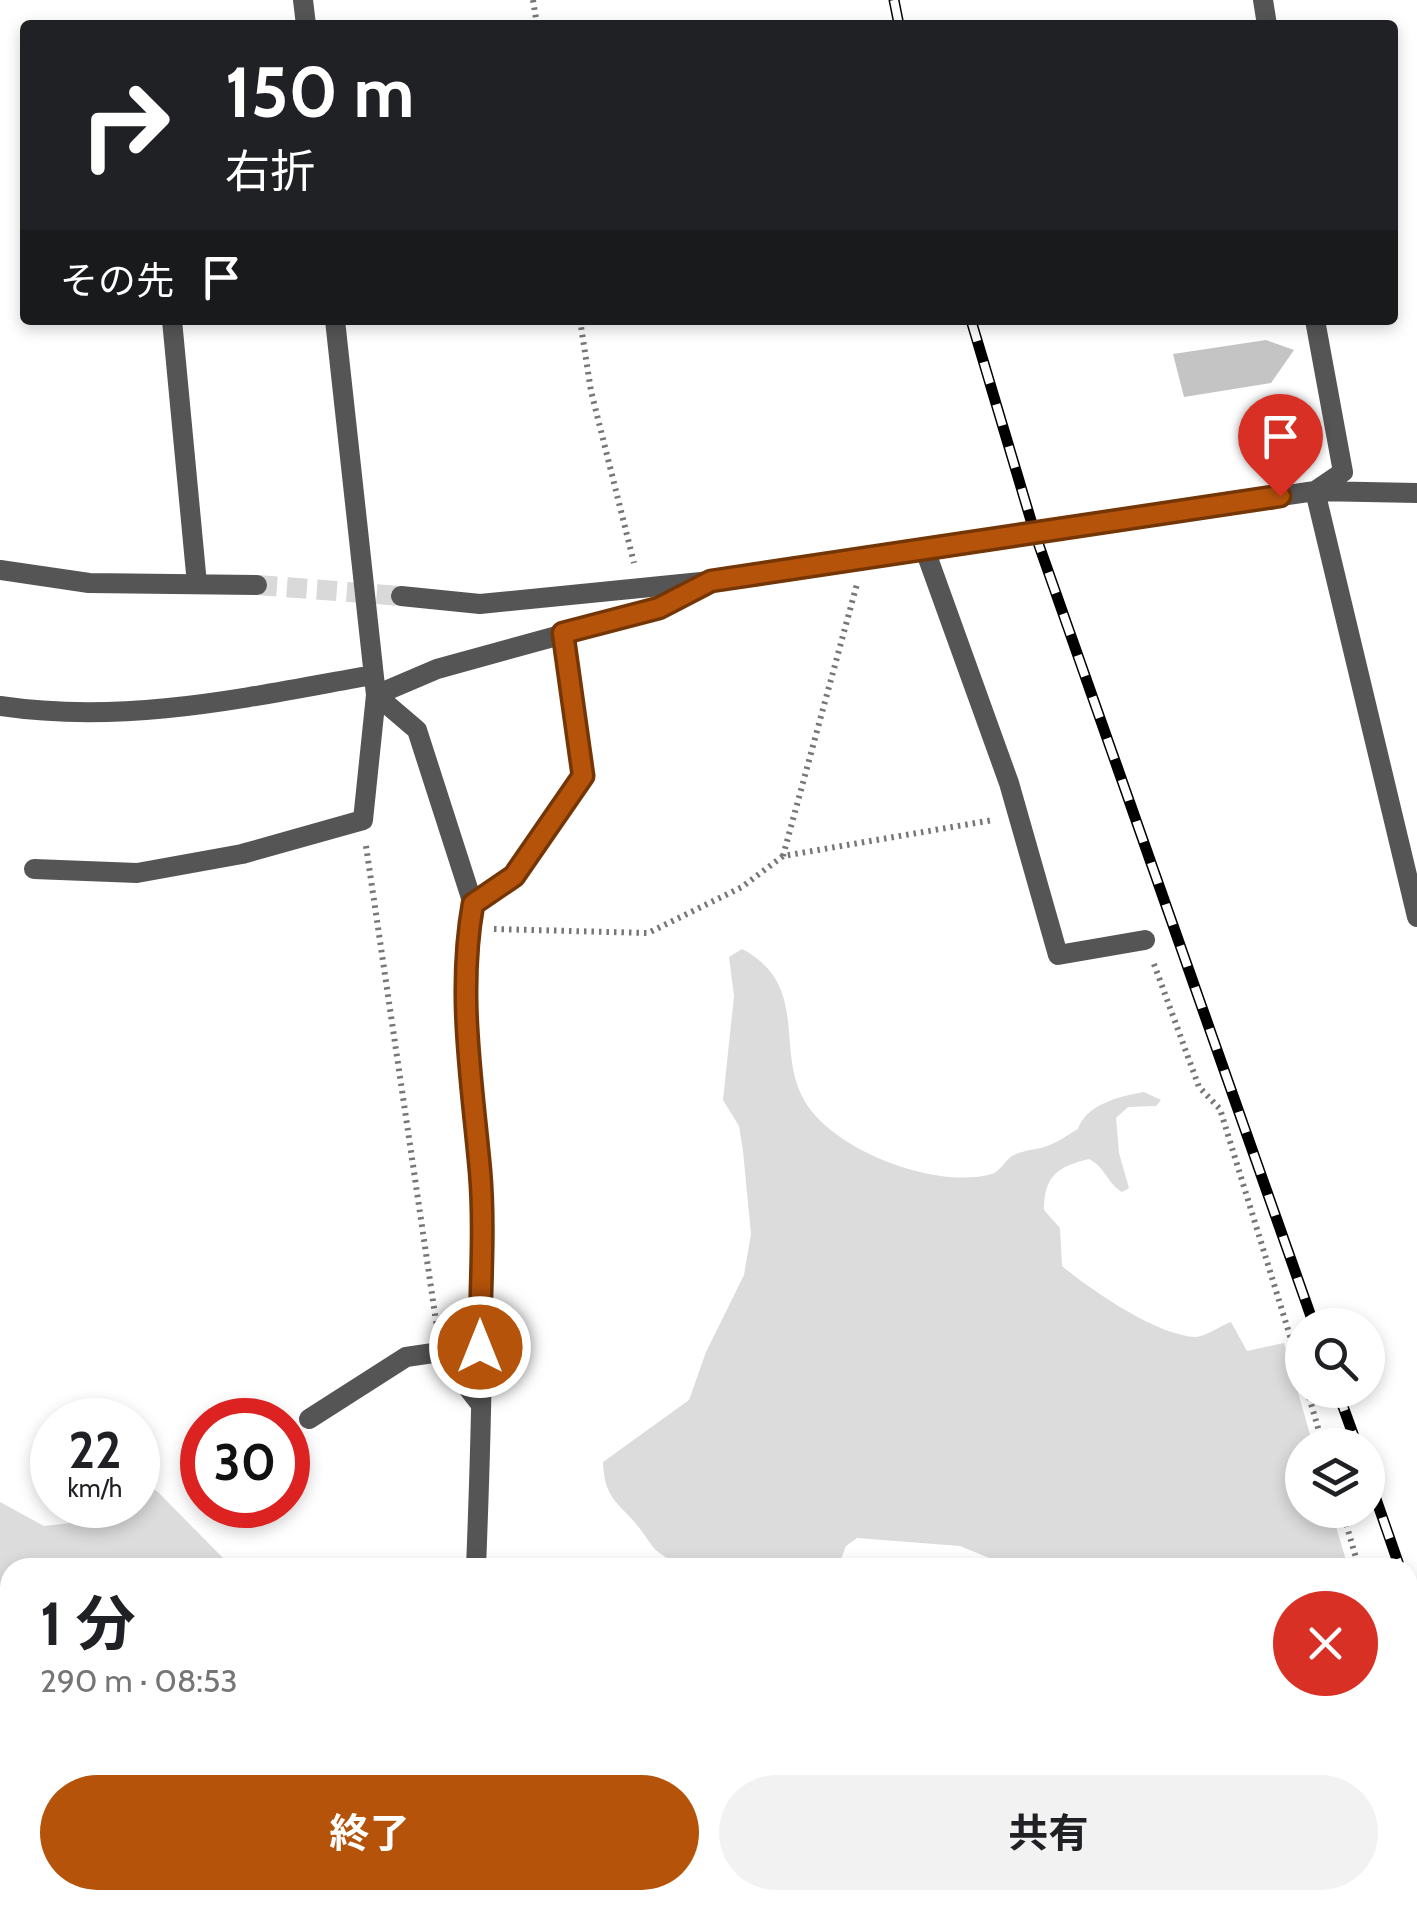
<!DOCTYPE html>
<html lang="ja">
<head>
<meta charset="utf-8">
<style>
	:root { --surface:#fff; --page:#f2f2f2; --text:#202124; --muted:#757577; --accent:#b45309 }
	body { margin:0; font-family:Cabin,"Noto Sans JP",sans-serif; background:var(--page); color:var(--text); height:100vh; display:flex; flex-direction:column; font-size:38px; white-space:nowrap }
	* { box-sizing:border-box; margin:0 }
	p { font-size:32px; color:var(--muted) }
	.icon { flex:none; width:55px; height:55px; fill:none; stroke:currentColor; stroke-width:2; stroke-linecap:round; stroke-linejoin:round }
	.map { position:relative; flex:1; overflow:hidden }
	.panel { position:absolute; left:0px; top:1558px; width:1418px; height:352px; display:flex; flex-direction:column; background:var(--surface); border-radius:30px 30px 0 0; box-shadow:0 5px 15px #0003 }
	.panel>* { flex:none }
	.top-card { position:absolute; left:20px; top:20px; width:1378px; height:305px; border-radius:10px; box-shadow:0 5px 15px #0003; background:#202124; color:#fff; overflow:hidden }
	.fabs { position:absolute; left:1285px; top:1308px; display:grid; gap:20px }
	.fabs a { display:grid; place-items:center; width:100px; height:100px; border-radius:50%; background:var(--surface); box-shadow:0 5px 15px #0003; font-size:50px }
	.speed { position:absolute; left:30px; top:1398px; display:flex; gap:20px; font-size:50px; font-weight:700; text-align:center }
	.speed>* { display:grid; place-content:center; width:130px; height:130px; border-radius:50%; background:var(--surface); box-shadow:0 5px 15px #0003; line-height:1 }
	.speed small { font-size:25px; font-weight:400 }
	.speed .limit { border:15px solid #d22; background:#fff; color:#111 }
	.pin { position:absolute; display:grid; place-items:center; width:85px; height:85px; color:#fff; margin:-102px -42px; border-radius:50% 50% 50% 0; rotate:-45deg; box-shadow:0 0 10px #0007 }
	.pin .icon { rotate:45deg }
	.me { position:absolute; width:110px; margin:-55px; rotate:0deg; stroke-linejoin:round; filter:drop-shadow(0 0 8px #0008) }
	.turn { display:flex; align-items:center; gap:35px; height:210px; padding:0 40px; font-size:45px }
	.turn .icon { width:130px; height:130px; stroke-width:2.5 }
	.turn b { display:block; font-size:70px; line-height:85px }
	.then { display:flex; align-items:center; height:95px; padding:0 40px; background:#0003; gap:20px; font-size:38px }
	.round { display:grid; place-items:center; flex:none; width:105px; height:105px; border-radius:52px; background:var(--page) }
	.head { display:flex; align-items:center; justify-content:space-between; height:170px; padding:0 40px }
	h1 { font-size:60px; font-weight:700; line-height:75px }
	.action { display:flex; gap:20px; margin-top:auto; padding:20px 40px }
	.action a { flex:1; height:115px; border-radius:60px; background:var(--accent); color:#fff; font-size:40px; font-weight:700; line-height:115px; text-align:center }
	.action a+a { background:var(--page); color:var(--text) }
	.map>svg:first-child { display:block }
	.green { fill:#dcdcdc }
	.building { fill:#c4c4c4 }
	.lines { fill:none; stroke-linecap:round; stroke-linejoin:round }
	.street-tunnel { stroke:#d9d9d9; stroke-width:20; stroke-dasharray:20 10; stroke-linecap:butt }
	.path { stroke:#777; stroke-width:6; stroke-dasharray:2.5 5; stroke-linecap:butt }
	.lane { stroke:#555; stroke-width:20 }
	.street { stroke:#555; stroke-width:20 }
	.rail-casing { stroke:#000; stroke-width:11 }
	.rail { stroke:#fff; stroke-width:8; stroke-dasharray:22; stroke-linecap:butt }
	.route-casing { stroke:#753606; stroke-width:25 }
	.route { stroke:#b45309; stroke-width:18 }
</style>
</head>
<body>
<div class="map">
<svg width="1417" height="1908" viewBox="0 0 1417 1908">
	<rect width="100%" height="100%" fill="#fff"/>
	<!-- green -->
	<path class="green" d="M742 949C809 984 776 1047 803 1098 830 1150 936 1190 992 1174 1001 1171 1005 1159 1014 1155 1024 1150 1034 1150 1044 1147 1056 1144 1067 1135 1078 1129 1086 1104 1121 1096 1144 1092L1161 1100 1156 1106 1128 1107 1116 1118 1119 1153 1129 1188 1122 1192C1107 1183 1106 1168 1089 1159 1057 1167 1044 1176 1044 1210L1060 1228 1062 1266C1091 1290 1156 1335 1195 1337 1205 1337 1220 1326 1231 1322L1247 1351 1284 1343 1313 1445H1302V1510H1331L1348 1567H1011L960 1546 857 1538 846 1546 838 1567 689 1568C644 1549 659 1549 630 1517 611 1498 604 1490 603 1462L689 1400 706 1352 744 1275 751 1234 743 1151 739 1126 723 1100 734 996 729 957Z
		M138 1479 158 1492 223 1558 222 1567 10 1568V1699L0 1698V1502L44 1526 70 1523 92 1505H138Z
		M0 1704 10 1705V1813L0 1812Z
		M98 1900H189L195 1908H99Z
		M575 1900H1135L1136 1908H575Z
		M1172 1900H1390L1393 1908H1175Z"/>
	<!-- building -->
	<path class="building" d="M1266 340 1294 350 1271 383 1184 397 1173 354Z"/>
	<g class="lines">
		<!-- street-tunnel -->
		<path class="street-tunnel" d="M257 585 401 596"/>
		<!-- path -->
		<path class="path" d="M533 0 537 25
			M580 320 591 391 634 563
			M366 846 437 1328
			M783 856 857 584
			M494 929 648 933 742 887 783 856 993 820
			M1154 964 1199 1087 1220 1109 1302 1375
			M1307 1390 1323 1445
			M1342 1510 1359 1568
			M1408 1722 1417 1748"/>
		<!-- lane -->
		<path class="lane" d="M376 695 417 730 473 904"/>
		<!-- street -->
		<path class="street" d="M303 0 306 25
			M1263 0 1267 25
			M172 320 197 584
			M1315 320 1343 472 1315 491
			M1315 491 1417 917
			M925 550 1009 783 1058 955 1145 940
			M0 570 89 583 257 585
			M401 596 480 604 711 581 1315 491 1417 493
			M376 695 437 669 659 608 700 586
			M0 706C127 725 249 697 373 675
			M34 869 137 873 242 854 363 820 376 695 335 320
			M309 1419 406 1357 440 1352 479 1402
			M476 1568C481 1439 485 1307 480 1178 477 1085 456 996 473 904L514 876 583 776 563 633
			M1154 1900 1156 1908
			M442 1908 444 1900"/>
		<defs>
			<path id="rail" d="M894 0 899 25
				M971 320 1035 534 1314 1325
				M1337 1390 1357 1445
				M1368 1476 1400 1568
				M1408 1589 1417 1616"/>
		</defs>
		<!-- rail casing -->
		<use href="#rail" class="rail-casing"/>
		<!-- rail -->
		<use href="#rail" class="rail"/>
	</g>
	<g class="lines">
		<defs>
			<path id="route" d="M480 1347C480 1289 485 1229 480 1171 472 1082 457 993 473 904L514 876 583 776 563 633 659 608 711 581 1280 496"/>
		</defs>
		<!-- route casing -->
		<use href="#route" class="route-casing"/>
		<!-- route -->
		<use href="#route" class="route"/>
	</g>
</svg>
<div class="fabs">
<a><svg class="icon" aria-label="search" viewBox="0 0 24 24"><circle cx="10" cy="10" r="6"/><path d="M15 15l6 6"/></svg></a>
<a><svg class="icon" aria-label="layers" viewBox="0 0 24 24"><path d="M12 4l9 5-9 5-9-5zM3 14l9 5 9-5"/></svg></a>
</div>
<div class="speed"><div>22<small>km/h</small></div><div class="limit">30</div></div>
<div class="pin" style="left:1280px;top:496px;background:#d93025"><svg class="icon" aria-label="arrive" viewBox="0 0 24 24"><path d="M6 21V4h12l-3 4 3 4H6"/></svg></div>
<svg class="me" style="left:480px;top:1347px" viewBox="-20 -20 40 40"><circle r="17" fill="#b45309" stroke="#fff" stroke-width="3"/><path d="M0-11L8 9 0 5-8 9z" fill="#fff"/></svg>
<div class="top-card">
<div class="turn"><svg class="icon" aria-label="right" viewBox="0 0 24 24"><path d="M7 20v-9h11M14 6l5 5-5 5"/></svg><div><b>150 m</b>右折</div></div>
<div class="then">その先<svg class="icon" aria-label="arrive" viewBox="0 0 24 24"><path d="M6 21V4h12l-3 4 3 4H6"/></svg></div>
</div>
<section class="panel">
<div class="head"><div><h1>1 分</h1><p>290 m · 08:53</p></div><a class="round" style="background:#d93025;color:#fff"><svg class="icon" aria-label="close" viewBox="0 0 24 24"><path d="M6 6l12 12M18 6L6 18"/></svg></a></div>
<div class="action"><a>終了</a><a>共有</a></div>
</section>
</div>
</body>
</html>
